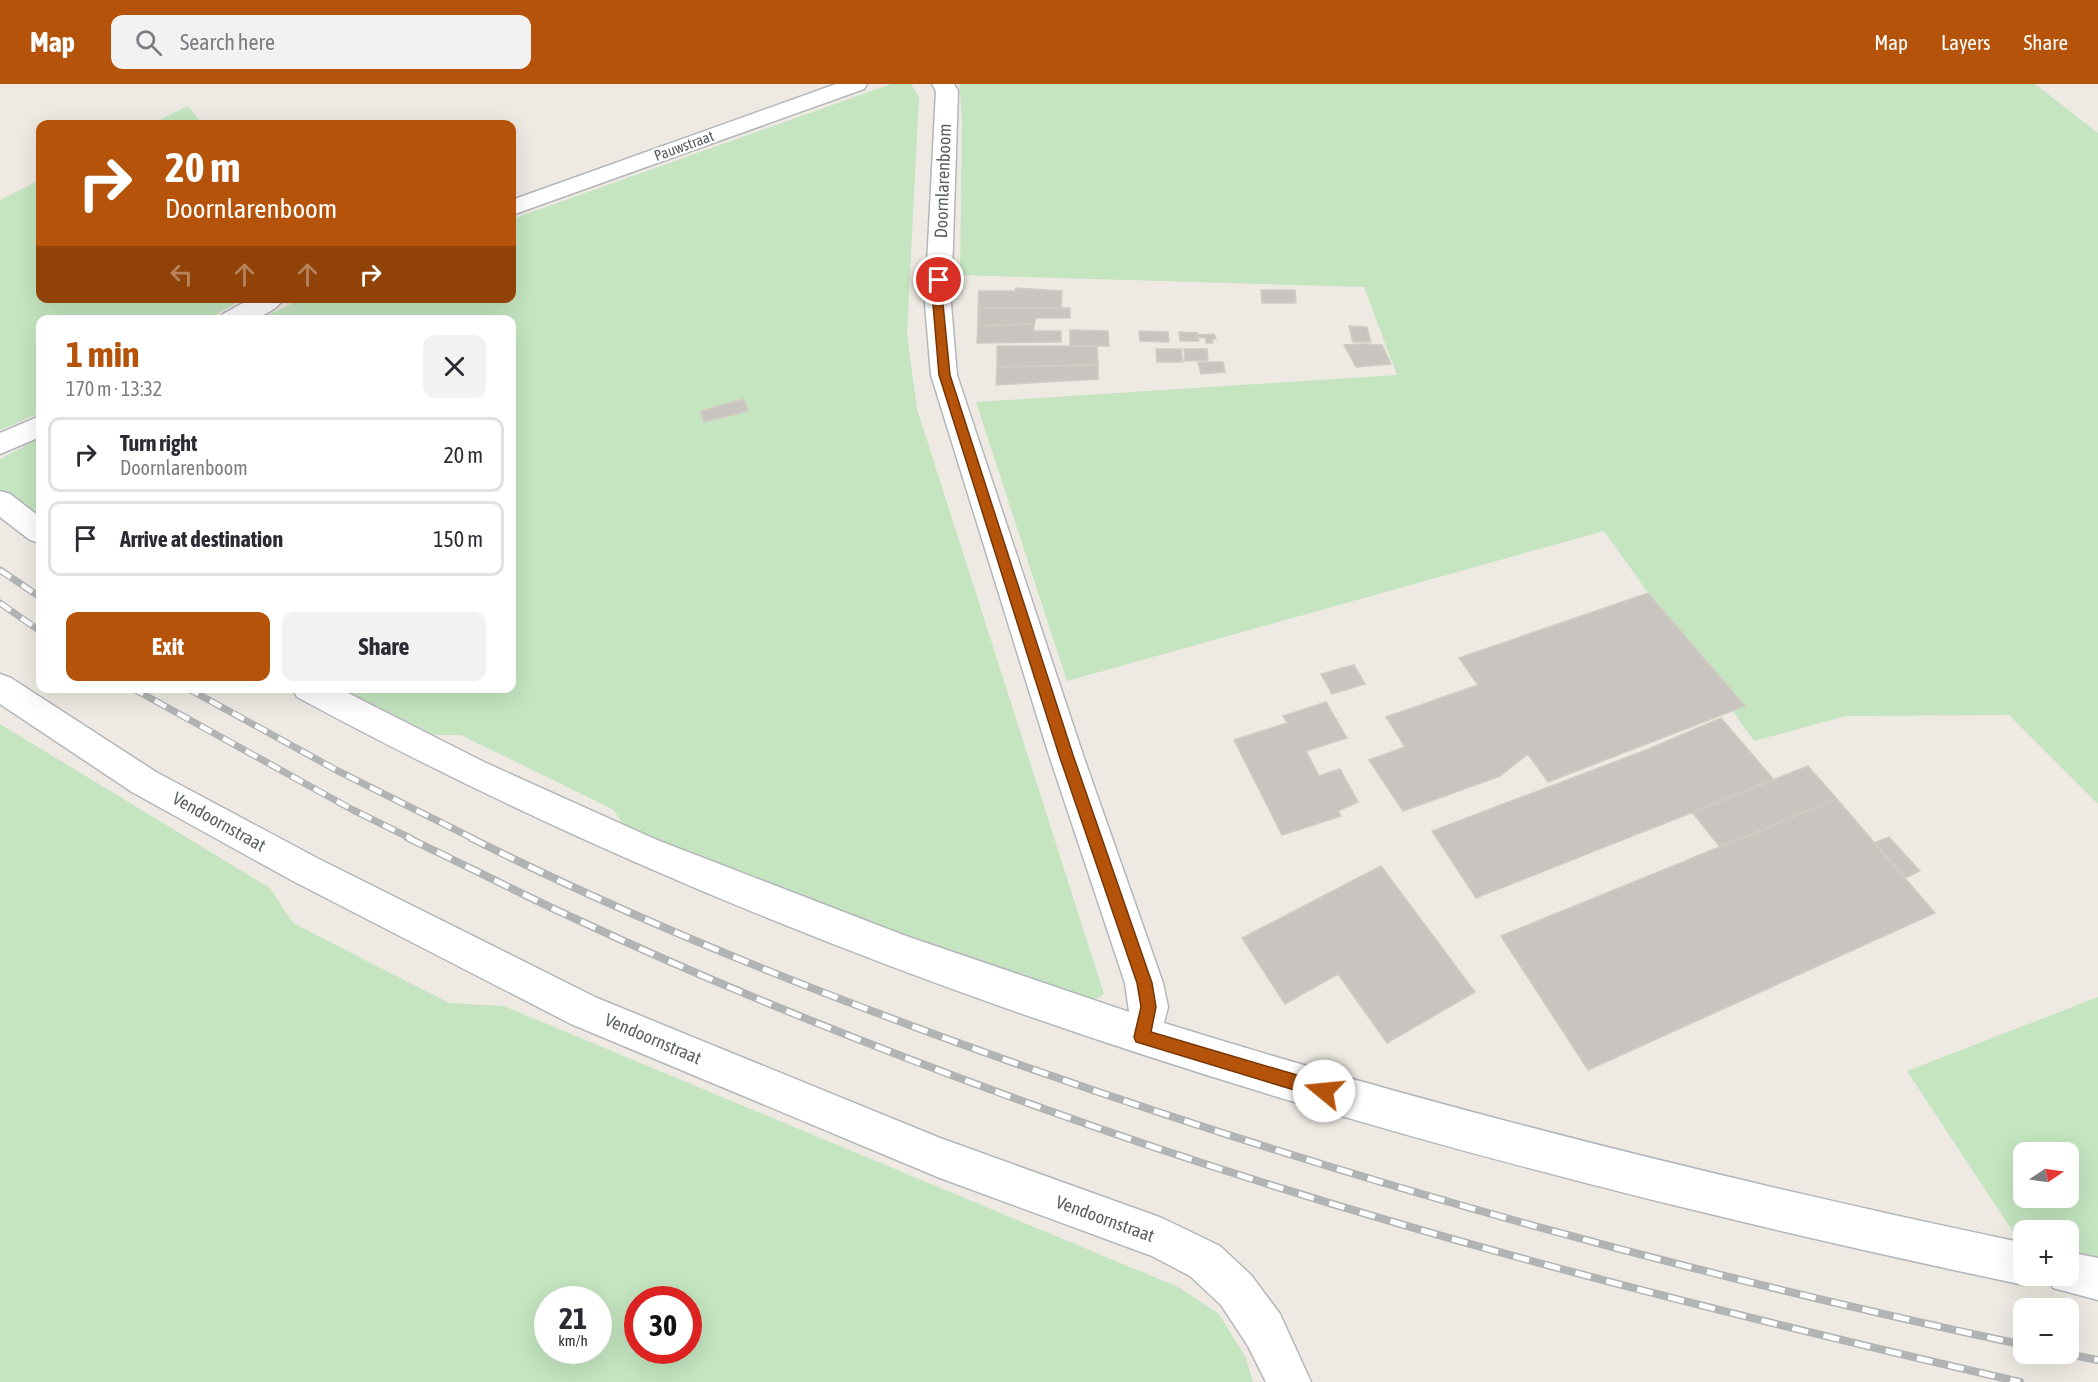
<!DOCTYPE html>
<html lang="en">
<head>
<meta charset="utf-8">
<style>
	:root { --surface:#fff; --page:#f2f2f3; --text:#2b2b33; --muted:#7c7c81; --line:#e1e1e2; --accent:#b45309 }
	body { margin:0; font-family:"Asap Condensed",sans-serif; background:var(--page); color:var(--text); height:100vh; display:flex; flex-direction:column; font-size:22px; white-space:nowrap }
	* { box-sizing:border-box; margin:0 }
	p { font-size:20px; color:var(--muted) }
	.icon { flex:none; width:33px; height:33px; fill:none; stroke:currentColor; stroke-width:2; stroke-linecap:round; stroke-linejoin:round }
	.map { position:relative; flex:1; overflow:hidden }
	.details { position:absolute; left:36px; top:231px; width:480px; height:378px; display:flex; flex-direction:column; background:var(--surface); border-radius:12px; box-shadow:0 6px 24px #0002 }
	.details>* { flex:none }
	.top-card { position:absolute; left:36px; top:36px; width:480px; height:183px; border-radius:12px; box-shadow:0 6px 24px #0002; background:#b45309; color:#fff; overflow:hidden }
	.needle { width:39px; rotate:77deg }
	.tools { position:absolute; left:2013px; top:1058px; display:grid; gap:12px }
	.tools a { display:grid; place-items:center; width:66px; height:66px; border-radius:12px; background:var(--surface); box-shadow:0 6px 24px #0002; font-size:30px }
	.speed { position:absolute; left:534px; top:1202px; display:flex; gap:12px; font-size:30px; font-weight:700; text-align:center }
	.speed>* { display:grid; place-content:center; width:78px; height:78px; border-radius:50%; background:var(--surface); box-shadow:0 6px 24px #0002; line-height:1 }
	.speed small { font-size:15px; font-weight:400 }
	.speed .limit { border:9px solid #d22; background:#fff; color:#111 }
	.pin { position:absolute; display:grid; place-items:center; width:51px; height:51px; color:#fff; margin:-26px; border:3px solid #fff; border-radius:50%; box-shadow:0 2px 6px #0007 }
	.me { position:absolute; width:66px; margin:-33px; rotate:287deg; stroke-linejoin:round; filter:drop-shadow(0 0 4px #0008) }
	.turn { display:flex; align-items:center; gap:21px; height:126px; padding:0 30px; font-size:27px }
	.turn .icon { width:78px; height:78px; stroke-width:2.5 }
	.turn b { display:block; font-size:42px; line-height:51px }
	.lanes { display:flex; align-items:center; height:57px; padding:0 30px; background:#0003; justify-content:center; gap:30px; direction:ltr }
	.lanes .off { opacity:.35 }
	.round { display:grid; place-items:center; flex:none; width:63px; height:63px; border-radius:12px; background:var(--page) }
	.summary { display:flex; align-items:center; justify-content:space-between; height:102px; padding:0 30px }
	h1 { font-size:36px; font-weight:700; line-height:45px; color:var(--accent) }
	.cta { display:flex; gap:12px; margin-top:auto; padding:12px 30px }
	.cta a { flex:1; height:69px; border-radius:12px; background:var(--accent); color:#fff; font-size:24px; font-weight:700; line-height:69px; text-align:center }
	.cta a+a { background:var(--page); color:var(--text) }
	ul { padding:0; list-style:none }
	li { display:flex; align-items:center; gap:18px; height:75px; margin:0 12px 9px; padding:0 18px; border:3px solid var(--line); border-radius:12px }
	li div { flex:1 }
	li b { display:block; font-size:22px }
	li em { font-style:normal }
	header { display:flex; align-items:center; gap:36px; box-sizing:border-box; height:84px; padding:0 30px; background:var(--accent); color:#fff }
	header strong { font-size:28px }
	nav { display:flex; gap:33px; margin-inline-start:auto; font-size:21px }
	.search { width:420px; height:54px; background:var(--page); display:flex; align-items:center; gap:15px; box-sizing:border-box; padding:0 21px; border-radius:12px; color:var(--muted); font-size:22px }
	.map>svg:first-child { display:block }
	.green { fill:#c4e5c0; fill-rule:evenodd }
	.building { fill:#c8c5c0; stroke:#d2cbc2; stroke-width:1.5 }
	.lines { fill:none; stroke-linecap:round; stroke-linejoin:round }
	.street-casing { stroke:#b4b6ba; stroke-width:3 }
	.street { fill:#fff; fill-rule:evenodd }
	.rail-far1-casing { stroke:#b2b3b3; stroke-width:7 }
	.rail-casing { stroke:#b2b3b3; stroke-width:8 }
	.rail-far1 { stroke:#fff; stroke-width:4.5; stroke-dasharray:13; stroke-linecap:butt }
	.rail { stroke:#fff; stroke-width:5; stroke-dasharray:16; stroke-linecap:butt }
	.route { fill:#b45309; stroke:#753606; stroke-width:1.5 }
	.labels { text-anchor:middle; stroke-width:4.5; stroke-linejoin:round; paint-order:stroke }
	.far-street-label { font-size:15px; fill:#5b6063; stroke:#fff }
	.street-label { font-size:18px; fill:#5b6063; stroke:#fff }
</style>
</head>
<body>
<header>
<strong>Map</strong>
<div class="search"><svg class="icon" aria-label="search" viewBox="0 0 24 24"><circle cx="10" cy="10" r="6"/><path d="M15 15l6 6"/></svg>Search here</div>
<nav><a>Map</a><a>Layers</a><a>Share</a></nav>
</header>
<div class="map">
<svg width="2098" height="1298" viewBox="0 0 2098 1298">
	<rect width="100%" height="100%" fill="#eeeae3"/>
	<!-- green -->
	<path class="green" d="M891 0H911L919 13 907 249 917 325 1104 910 1088 921 627 748 614 726 461 651H418L330 605 512 604V236H258L302 215 512 214V135Z
		M959 0H2035L2098 49V720L2009 631 1846 632 1754 657 1604 447 1067 597 976 318 1397 291 1364 203 960 191 962 33Z
		M188 22 203 40H151Z
		M40 96V214L243 215 208 235 40 236V329L0 346V116Z
		M40 354V435L0 410V375Z
		M0 640 270 804 293 839 449 919 504 922 1178 1203 1219 1230 1246 1274 1253 1298H0ZM548 1215H598V1266H548ZM638 1215H688V1266H638Z
		M2098 913V1179L2069 1174 2068 1146H2024L2023 1163 1907 987ZM2024 1068H2068V1113H2024Z"/>
	<!-- building -->
	<path class="building" d="M1016 204 1062 207 1061 224H978L979 207H1015Z
		M1261 206H1295L1296 219H1262Z
		M978 224H1070V234H1036L1034 240 978 242Z
		M1034 240V247H1061V258L977 259 978 242Z
		M1349 242 1367 243 1371 258H1353Z
		M1070 246 1108 247 1109 262H1070Z
		M1139 247 1168 248 1169 258 1140 257Z
		M1179 248 1198 249 1197 251 1214 250 1216 255H1212L1213 259H1206V254L1198 253 1199 257H1180Z
		M1362 260 1382 261 1391 280 1356 283 1344 261Z
		M997 262H1097L1098 281 997 283Z
		M1156 265H1181L1183 278H1157Z
		M1184 265H1207L1208 276 1185 277Z
		M1198 278H1223L1225 288 1201 290Z
		M1098 281V295L996 301 997 283Z
		M744 315 748 327 704 338 701 327Z
		M1648 509 1745 622 1548 698 1528 670 1500 692 1403 727 1369 676 1405 663 1386 633 1478 601 1459 574Z
		M1354 581 1365 600 1332 610 1321 590Z
		M1326 618 1347 654 1306 667 1319 692 1340 685 1358 718 1338 727 1341 732 1282 751 1234 656 1287 639 1283 632Z
		M1721 634 1774 696 1476 814 1432 747 1646 666Z
		M1808 682 1837 715 1720 763 1692 728Z
		M1837 715 1935 829 1588 986 1501 852Z
		M1889 753 1920 787 1905 794 1874 759Z
		M1381 782 1475 908 1387 959 1338 890 1285 920 1242 854Z"/>
	<g class="lines">
		<defs>
			<path id="street" d="M836 0H867L864 5 512 131V116Z
				M932 0H954L958 7 951 220 957 291 1083 671 1163 899 1168 923 1164 939C1447 1027 1734 1098 2024 1159V1191H2041L2039 1195 2024 1201C1427 1075 836 905 297 613L292 604H338L486 679 657 756 906 852 1129 928 1125 899 1049 671 931 291 925 220 936 7Z
				M252 214H284C270 236 242 236 220 236L223 230Z
				M40 332V353L0 370V349Z
				M0 407 10 410 40 433V459L30 456 0 433Z
				M0 590 11 594 156 688 317 774 597 914 940 1054 1162 1134 1220 1162 1251 1191 1280 1230 1311 1298H1266L1248 1262 1221 1221 1190 1192 1152 1172 940 1094 571 940 291 796 132 708 0 620Z
				M2068 1168 2098 1174V1216L2053 1204 2047 1191H2068Z"/>
		</defs>
		<!-- street casing -->
		<use href="#street" class="street-casing"/>
		<!-- street -->
		<use href="#street" class="street"/>
		<defs>
			<path id="rail-far1" d="M0 486 40 513
				M0 519 40 547
				M132 604 353 726 412 755
				M187 604 338 687 474 755"/>
			<path id="rail" d="M408 754C465 781 521 810 578 836 730 907 888 969 1047 1026 1364 1140 1691 1222 2020 1298
				M471 754C657 847 853 923 1049 991 1368 1102 1694 1191 2024 1261
				M2063 1269 2098 1276"/>
		</defs>
		<!-- rail-far1 casing -->
		<use href="#rail-far1" class="rail-far1-casing"/>
		<!-- rail casing -->
		<use href="#rail" class="rail-casing"/>
		<!-- rail-far1 -->
		<use href="#rail-far1" class="rail-far1"/>
		<!-- rail -->
		<use href="#rail" class="rail"/>
	</g>
	<!-- route -->
	<path class="route" d="M939 193 944 196 943 220 950 291 1073 671 1152 899 1156 923 1151 948 1324 999 1330 1001 1332 1007 1330 1013 1324 1015 1136 958 1134 953 1141 923 1137 899 1059 671 939 291 933 220 934 196Z"/>
	<g class="labels">
		<!-- far-street labels -->
		<g class="far-street-label">
			<text transform="translate(684 62) rotate(-20)" y="5">Pauwstraat</text>
		</g>
		<!-- street labels -->
		<g class="street-label">
			<text transform="translate(943 97) rotate(-88)" y="6">Doornlarenboom</text>
			<text transform="translate(219 738) rotate(29)" y="6">Vendoornstraat</text>
			<text transform="translate(653 955) rotate(23)" y="6">Vendoornstraat</text>
			<text transform="translate(1105 1135) rotate(20)" y="6">Vendoornstraat</text>
		</g>
	</g>
</svg>
<div class="tools">
<a><svg class="needle" viewBox="-14 -14 28 28"><path d="M0-13l5 13h-10z" fill="#e53935"/><path d="M0 13l5-13h-10z" fill="#7c7c81"/></svg></a>
<a>+</a>
<a>−</a>
</div>
<div class="speed"><div>21<small>km/h</small></div><div class="limit">30</div></div>
<div class="pin" style="left:939px;top:196px;background:#d93025"><svg class="icon" aria-label="arrive" viewBox="0 0 24 24"><path d="M6 21V4h12l-3 4 3 4H6"/></svg></div>
<svg class="me" style="left:1324px;top:1007px" viewBox="-20 -20 40 40"><circle r="19" fill="#fff"/><path d="M0-13L10 11 0 6-10 11z" fill="#b45309"/></svg>
<div class="top-card">
<div class="turn"><svg class="icon" aria-label="right" viewBox="0 0 24 24"><path d="M7 20v-9h11M14 6l5 5-5 5"/></svg><div><b>20 m</b>Doornlarenboom</div></div>
<div class="lanes"><svg class="icon off" aria-label="left" viewBox="0 0 24 24"><path d="M17 20v-9H6M10 6l-5 5 5 5"/></svg><svg class="icon off" aria-label="ahead" viewBox="0 0 24 24"><path d="M12 20V5M6 11l6-6 6 6"/></svg><svg class="icon off" aria-label="ahead" viewBox="0 0 24 24"><path d="M12 20V5M6 11l6-6 6 6"/></svg><svg class="icon" aria-label="right" viewBox="0 0 24 24"><path d="M7 20v-9h11M14 6l5 5-5 5"/></svg></div>
</div>
<section class="details">
<div class="summary"><div><h1>1 min</h1><p>170 m · 13:32</p></div><a class="round"><svg class="icon" aria-label="close" viewBox="0 0 24 24"><path d="M6 6l12 12M18 6L6 18"/></svg></a></div>
<ul>
<li><svg class="icon" aria-label="right" viewBox="0 0 24 24"><path d="M7 20v-9h11M14 6l5 5-5 5"/></svg><div><b>Turn right</b><p>Doornlarenboom</p></div><em>20 m</em></li>
<li><svg class="icon" aria-label="arrive" viewBox="0 0 24 24"><path d="M6 21V4h12l-3 4 3 4H6"/></svg><div><b>Arrive at destination</b></div><em>150 m</em></li>
</ul>
<div class="cta"><a>Exit</a><a>Share</a></div>
</section>
</div>
</body>
</html>
